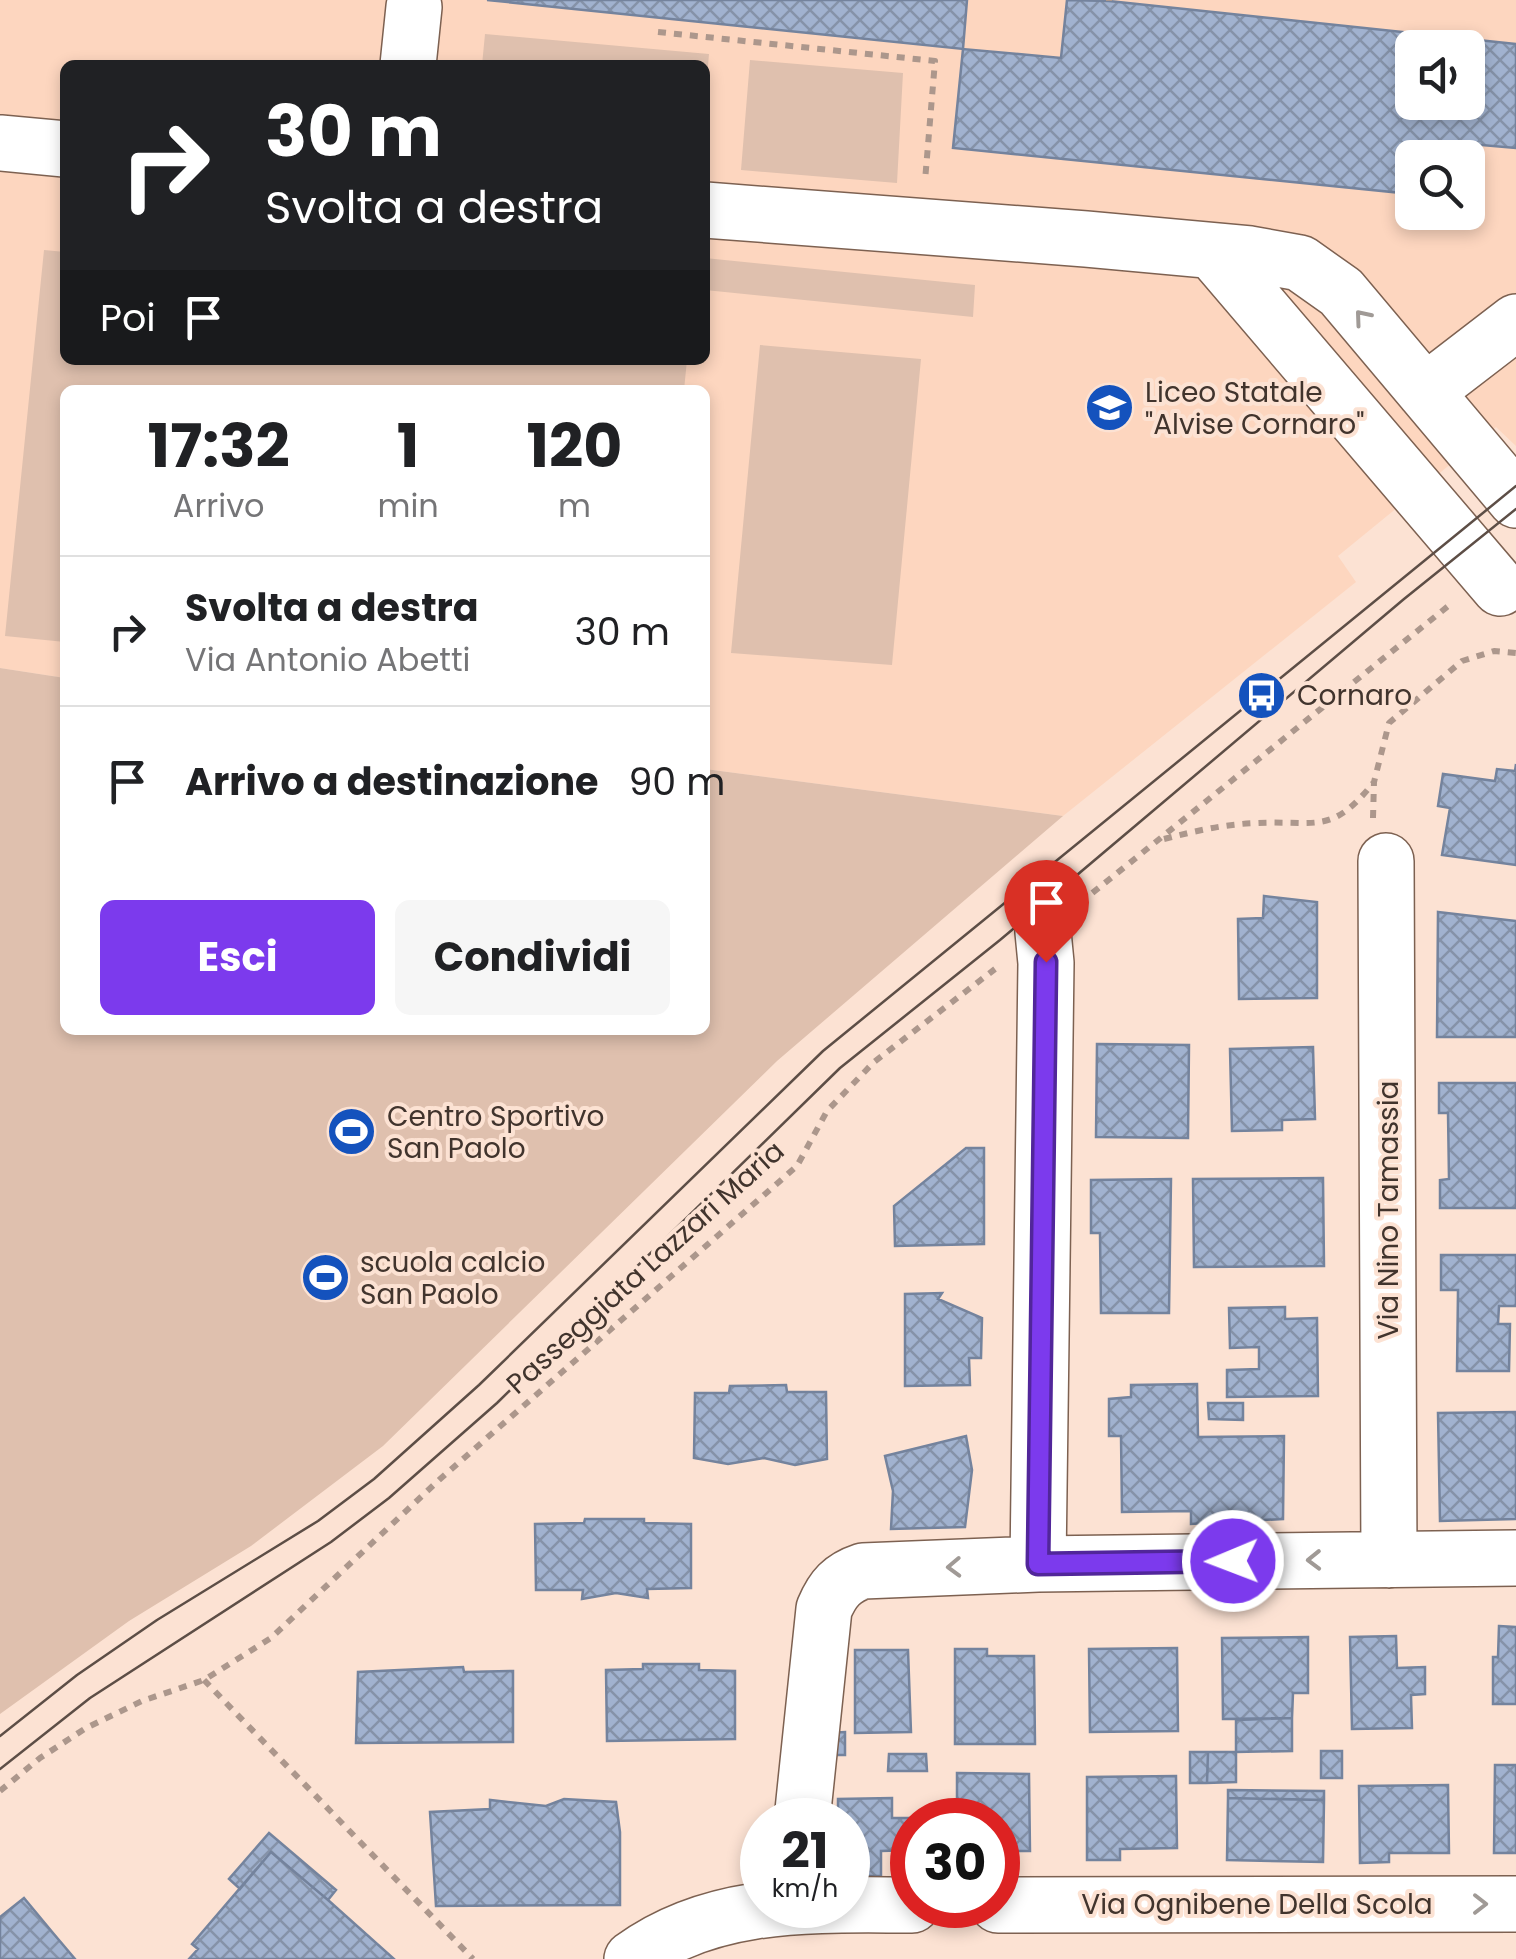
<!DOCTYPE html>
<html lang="it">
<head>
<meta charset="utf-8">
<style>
	:root { --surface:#fff; --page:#f6f6f6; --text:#202124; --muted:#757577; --line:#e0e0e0; --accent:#7c3aed }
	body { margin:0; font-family:Poppins,sans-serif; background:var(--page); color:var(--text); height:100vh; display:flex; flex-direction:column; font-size:38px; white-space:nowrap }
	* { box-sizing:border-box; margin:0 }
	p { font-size:32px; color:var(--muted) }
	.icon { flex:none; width:55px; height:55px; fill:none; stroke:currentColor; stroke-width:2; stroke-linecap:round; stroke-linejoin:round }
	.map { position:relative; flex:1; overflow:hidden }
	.sheet { position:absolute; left:60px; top:385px; width:650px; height:650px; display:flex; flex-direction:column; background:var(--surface); border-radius:15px; box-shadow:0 5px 15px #0003 }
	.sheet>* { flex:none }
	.top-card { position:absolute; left:60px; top:60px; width:650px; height:305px; border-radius:15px; box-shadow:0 5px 15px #0003; background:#202124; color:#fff; overflow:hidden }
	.buttons { position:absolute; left:1395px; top:30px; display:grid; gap:20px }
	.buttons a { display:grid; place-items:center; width:90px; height:90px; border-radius:15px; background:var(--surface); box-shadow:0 5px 15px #0003; font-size:50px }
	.speed { position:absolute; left:740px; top:1798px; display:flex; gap:20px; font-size:50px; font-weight:700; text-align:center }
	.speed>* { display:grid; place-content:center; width:130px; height:130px; border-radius:50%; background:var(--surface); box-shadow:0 5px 15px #0003; line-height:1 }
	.speed small { font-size:25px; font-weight:400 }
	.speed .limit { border:15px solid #d22; background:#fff; color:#111 }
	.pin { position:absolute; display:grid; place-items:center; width:85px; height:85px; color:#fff; margin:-102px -42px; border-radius:50% 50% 50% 0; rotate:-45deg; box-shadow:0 0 10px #0007 }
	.pin .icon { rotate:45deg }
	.me { position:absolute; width:110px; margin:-55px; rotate:269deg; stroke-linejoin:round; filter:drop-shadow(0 0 8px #0008) }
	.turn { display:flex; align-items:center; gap:35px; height:210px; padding:0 40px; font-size:45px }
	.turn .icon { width:130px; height:130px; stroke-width:2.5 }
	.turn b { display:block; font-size:70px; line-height:85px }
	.then { display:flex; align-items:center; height:95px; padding:0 40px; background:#0003; gap:20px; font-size:38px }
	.eta { display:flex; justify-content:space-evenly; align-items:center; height:170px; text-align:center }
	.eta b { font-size:60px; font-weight:700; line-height:70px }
	.primary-button { display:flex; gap:20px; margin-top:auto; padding:20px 40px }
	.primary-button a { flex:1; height:115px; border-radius:15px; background:var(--accent); color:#fff; font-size:40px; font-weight:700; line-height:115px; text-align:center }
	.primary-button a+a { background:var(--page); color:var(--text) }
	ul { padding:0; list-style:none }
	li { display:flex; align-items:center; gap:30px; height:150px; padding:0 40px; border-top:2px solid var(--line) }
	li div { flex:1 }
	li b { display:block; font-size:38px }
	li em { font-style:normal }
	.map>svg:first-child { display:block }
	.built { fill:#fdd6bf; fill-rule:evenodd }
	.grass { fill:#dfc0ae }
	.building { fill:url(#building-cross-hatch); stroke:#74839d; stroke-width:2.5; fill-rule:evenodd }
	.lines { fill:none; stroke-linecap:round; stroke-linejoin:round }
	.minor-casing { stroke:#7d6151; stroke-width:58 }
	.path { stroke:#ac978c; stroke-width:6; stroke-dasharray:8 8; stroke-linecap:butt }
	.minor { stroke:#fff; stroke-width:55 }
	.tram { stroke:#5d4e46; stroke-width:2.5 }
	.oneway { stroke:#a09a96 }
	.route-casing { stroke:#51269a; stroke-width:25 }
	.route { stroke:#7c3aed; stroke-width:18 }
	.labels { text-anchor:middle; stroke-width:8; stroke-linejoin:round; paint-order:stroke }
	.poi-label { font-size:28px; fill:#41342d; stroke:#fce2d3; text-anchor:start }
	.street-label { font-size:28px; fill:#41342d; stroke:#fce2d3 }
</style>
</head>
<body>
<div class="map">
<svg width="1516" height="1959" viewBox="0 0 1516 1959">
	<defs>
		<pattern id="building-cross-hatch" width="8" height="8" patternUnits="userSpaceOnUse" patternTransform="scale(2.5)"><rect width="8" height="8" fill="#a1b2cf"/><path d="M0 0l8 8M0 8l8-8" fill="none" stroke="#8592a8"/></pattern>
	</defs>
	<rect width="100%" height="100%" fill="#fce2d3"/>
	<!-- built -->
	<path class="built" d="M0 0H1516V446L1496 427 1338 556 1356 582 1063 816 705 769V390H65V678L0 668ZM1412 48H1468V102H1412ZM65 65H705V360H65ZM1412 158H1468V212H1412Z"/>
	<!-- grass -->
	<path class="grass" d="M485 34 709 54 705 101V65H482Z
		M750 60 903 73 897 183 741 170Z
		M44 250 65 252V360H687L684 390H65V642L5 636Z
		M705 258 975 285 973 317 705 290Z
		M760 345 921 359 892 665 731 653Z
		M0 668 65 678V1030H705V769L1063 816 777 1061 383 1446 251 1546 129 1621 0 1714Z"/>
	<!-- building -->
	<path class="building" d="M487 0H967L963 49Z
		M1067 0 1109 1 1516 44V148L1459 143 1457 158H1412V194L953 148 963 49 1061 58ZM1412 48H1468V102H1412Z
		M1516 764V865L1442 855 1450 808 1438 806 1443 774 1495 781 1497 769 1515 771Z
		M1264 896 1317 902V998L1239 999 1238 919 1263 918Z
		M1438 912 1516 921V1037H1437Z
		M1097 1044 1189 1045 1188 1138 1096 1137Z
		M1313 1047 1315 1119 1282 1120V1130L1232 1131 1230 1049Z
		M1439 1083H1516V1208H1440V1180L1449 1179 1448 1113H1439Z
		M966 1148H984V1244L895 1246 894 1206Z
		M1323 1178 1324 1266 1194 1267 1193 1179Z
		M1171 1179 1169 1313H1101L1100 1233H1091V1180Z
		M1441 1255H1516V1306H1499L1498 1324H1510L1509 1371H1457L1458 1290H1441Z
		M942 1293 938 1299 982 1318 981 1358H969L970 1385 905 1386V1294Z
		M1285 1307V1319L1317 1318 1318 1396 1227 1397V1370L1259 1369V1347L1230 1348 1229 1308Z
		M1197 1384 1198 1437 1284 1436 1283 1519 1191 1524V1511L1122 1512 1121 1436H1109V1399L1131 1397V1385Z
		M786 1385 787 1392H826L827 1459 795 1465 764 1458 728 1464 694 1458 695 1393H729L730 1386Z
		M1208 1403H1243V1420L1209 1419Z
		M1516 1412V1519L1440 1521 1438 1413Z
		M966 1436 972 1470 965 1527 891 1529 893 1491 885 1456Z
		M585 1519H644V1523L691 1524V1588L647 1589 648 1598 616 1593 582 1599 583 1590H536L535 1524 584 1523Z
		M1499 1626 1516 1627V1704H1493V1657H1498Z
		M1396 1636 1397 1668 1425 1667V1694L1411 1695 1412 1728 1352 1729 1350 1637Z
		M1308 1637V1693H1293L1292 1718 1223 1719 1222 1638Z
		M1177 1648 1178 1731 1090 1732 1089 1649Z
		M955 1649H987V1656H1034L1035 1744H955Z
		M855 1650H908L911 1732 855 1733Z
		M643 1664H699V1670L735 1671V1739L607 1741 606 1670 643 1669Z
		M463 1667 464 1672 513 1671V1742L356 1743 358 1672Z
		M1292 1718V1751L1236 1752V1720Z
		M845 1732V1755H822L826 1733Z
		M1321 1751H1342V1778H1321Z
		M1190 1752H1208L1207 1783H1190Z
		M1208 1752H1236V1782L1207 1783Z
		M889 1754H926L927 1771H888Z
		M1495 1765H1516V1853H1494Z
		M957 1773 1029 1774 1030 1851H998V1820H957Z
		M1176 1776 1177 1848 1120 1849V1860H1087V1777Z
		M1448 1785 1449 1853H1389V1862L1360 1863 1359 1786Z
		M1228 1790 1324 1791V1800L1228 1798Z
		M892 1798V1818H928L912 1820V1850L881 1851V1876H848V1820H838V1799Z
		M1228 1798 1324 1800 1323 1862 1227 1860Z
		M564 1799 616 1802 620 1832V1905L436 1906 430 1812 490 1809V1800L546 1806Z
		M269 1833 336 1890 328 1900 271 1852 240 1889 229 1879Z
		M271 1852 328 1900 394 1959H189L198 1949 192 1944Z
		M24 1898 53 1933 75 1959H0V1917Z"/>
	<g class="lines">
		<defs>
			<path id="minor" d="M408 65 414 7
				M0 143 65 149
				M705 210 1086 239 1250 254 1300 263 1341 292 1516 500
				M1214 253 1500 588
				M1425 392 1516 322
				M1386 861 1389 1560
				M1038 1564 1046 963 1043 932
				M802 1820 824 1609C833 1588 842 1578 863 1571L1038 1564 1516 1558
				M998 1905 1516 1904
				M632 1959C714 1899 816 1905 912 1905"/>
		</defs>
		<!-- minor casing -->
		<use href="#minor" class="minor-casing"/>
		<!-- path -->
		<path class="path" d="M1109 1V0
			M658 32 935 61 925 181
			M1373 818 1374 782 1389 723 1462 661 1494 651 1516 653
			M1164 839C1195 831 1225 824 1257 823 1317 820 1331 836 1374 782
			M1080 903 1452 603
			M204 1680 473 1959
			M0 1791 40 1758 86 1728 142 1701 204 1680 271 1638 439 1480 797 1166 827 1111 874 1062 995 969"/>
		<!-- minor -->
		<use href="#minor" class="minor"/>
		<!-- tram -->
		<path class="tram" d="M0 1736 77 1675 157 1620 318 1521 374 1479 479 1385 823 1051 1516 486
			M0 1769 90 1698 331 1542 389 1498 497 1403 840 1068 1000 940 1404 599 1516 509"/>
	</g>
	<!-- one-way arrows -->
	<defs><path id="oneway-chevron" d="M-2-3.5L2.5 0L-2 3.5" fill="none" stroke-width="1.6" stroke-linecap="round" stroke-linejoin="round" transform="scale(2.5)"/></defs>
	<g class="oneway">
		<use href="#oneway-chevron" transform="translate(1362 317) rotate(-130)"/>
		<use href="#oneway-chevron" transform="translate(1314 1560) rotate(179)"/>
		<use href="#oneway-chevron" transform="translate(954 1567) rotate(178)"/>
		<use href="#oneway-chevron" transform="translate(1480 1904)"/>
	</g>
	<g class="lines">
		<defs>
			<path id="route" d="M1046 962 1038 1564 1233 1561"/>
		</defs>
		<!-- route casing -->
		<use href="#route" class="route-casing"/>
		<!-- route -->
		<use href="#route" class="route"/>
	</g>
	<!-- icons -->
	<defs>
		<symbol id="school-disc" viewBox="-11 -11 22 22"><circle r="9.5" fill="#1452bd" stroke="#fce2d3"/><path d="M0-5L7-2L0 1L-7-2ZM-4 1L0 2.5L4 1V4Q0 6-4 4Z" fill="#fff"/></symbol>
		<symbol id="bus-disc" viewBox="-11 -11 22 22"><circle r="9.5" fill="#1452bd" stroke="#fce2d3"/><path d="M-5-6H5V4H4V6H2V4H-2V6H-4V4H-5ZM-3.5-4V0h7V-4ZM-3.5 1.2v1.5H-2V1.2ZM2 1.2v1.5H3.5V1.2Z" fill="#fff"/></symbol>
		<symbol id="stadium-disc" viewBox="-11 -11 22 22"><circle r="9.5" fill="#1452bd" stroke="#fce2d3"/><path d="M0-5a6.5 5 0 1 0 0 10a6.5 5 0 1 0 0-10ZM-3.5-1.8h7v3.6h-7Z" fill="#fff"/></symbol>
	</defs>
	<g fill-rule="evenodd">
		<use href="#school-disc" x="1082" y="380" width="55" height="55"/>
		<use href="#bus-disc" x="1234" y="668" width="55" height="55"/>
		<use href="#stadium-disc" x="324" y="1104" width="55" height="55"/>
		<use href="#stadium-disc" x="298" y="1250" width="55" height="55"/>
	</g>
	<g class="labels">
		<!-- poi labels -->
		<g class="poi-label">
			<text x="1145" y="402">Liceo Statale<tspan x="1145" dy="32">"Alvise Cornaro"</tspan></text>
			<text x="1297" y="705">Cornaro</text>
			<text x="387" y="1126">Centro Sportivo<tspan x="387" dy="32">San Paolo</tspan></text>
			<text x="360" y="1272">scuola calcio<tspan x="360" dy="32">San Paolo</tspan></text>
		</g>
		<!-- street labels -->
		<g class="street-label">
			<text transform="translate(1388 1210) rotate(-90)" y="10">Via Nino Tamassia</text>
			<text transform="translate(645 1267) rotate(-42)" y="10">Passeggiata Lazzari Maria</text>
			<text x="1257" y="1914">Via Ognibene Della Scola</text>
		</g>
	</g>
</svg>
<div class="buttons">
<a><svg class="icon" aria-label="sound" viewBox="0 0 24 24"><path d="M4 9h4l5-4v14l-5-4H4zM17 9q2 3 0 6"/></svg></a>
<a><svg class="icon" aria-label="search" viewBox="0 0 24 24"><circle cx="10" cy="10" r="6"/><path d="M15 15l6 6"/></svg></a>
</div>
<div class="speed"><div>21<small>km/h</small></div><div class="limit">30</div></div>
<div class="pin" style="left:1046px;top:962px;background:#d93025"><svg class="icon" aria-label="arrive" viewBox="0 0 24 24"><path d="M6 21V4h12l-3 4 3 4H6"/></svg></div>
<svg class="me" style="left:1233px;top:1561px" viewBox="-20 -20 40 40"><circle r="17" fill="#7c3aed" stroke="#fff" stroke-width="3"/><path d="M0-11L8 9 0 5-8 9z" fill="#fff"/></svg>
<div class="top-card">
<div class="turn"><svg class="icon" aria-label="right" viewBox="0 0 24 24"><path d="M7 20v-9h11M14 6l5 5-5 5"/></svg><div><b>30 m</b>Svolta a destra</div></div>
<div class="then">Poi<svg class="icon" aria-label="arrive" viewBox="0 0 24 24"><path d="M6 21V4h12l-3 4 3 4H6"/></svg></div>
</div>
<section class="sheet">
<div class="eta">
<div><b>17:32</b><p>Arrivo</p></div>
<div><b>1</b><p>min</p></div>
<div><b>120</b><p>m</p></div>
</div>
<ul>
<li><svg class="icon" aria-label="right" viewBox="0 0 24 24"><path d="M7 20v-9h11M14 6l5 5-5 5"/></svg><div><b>Svolta a destra</b><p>Via Antonio Abetti</p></div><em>30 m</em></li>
<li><svg class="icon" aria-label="arrive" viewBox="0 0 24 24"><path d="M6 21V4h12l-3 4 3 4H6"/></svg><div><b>Arrivo a destinazione</b></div><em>90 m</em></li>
</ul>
<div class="primary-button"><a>Esci</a><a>Condividi</a></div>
</section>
</div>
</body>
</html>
